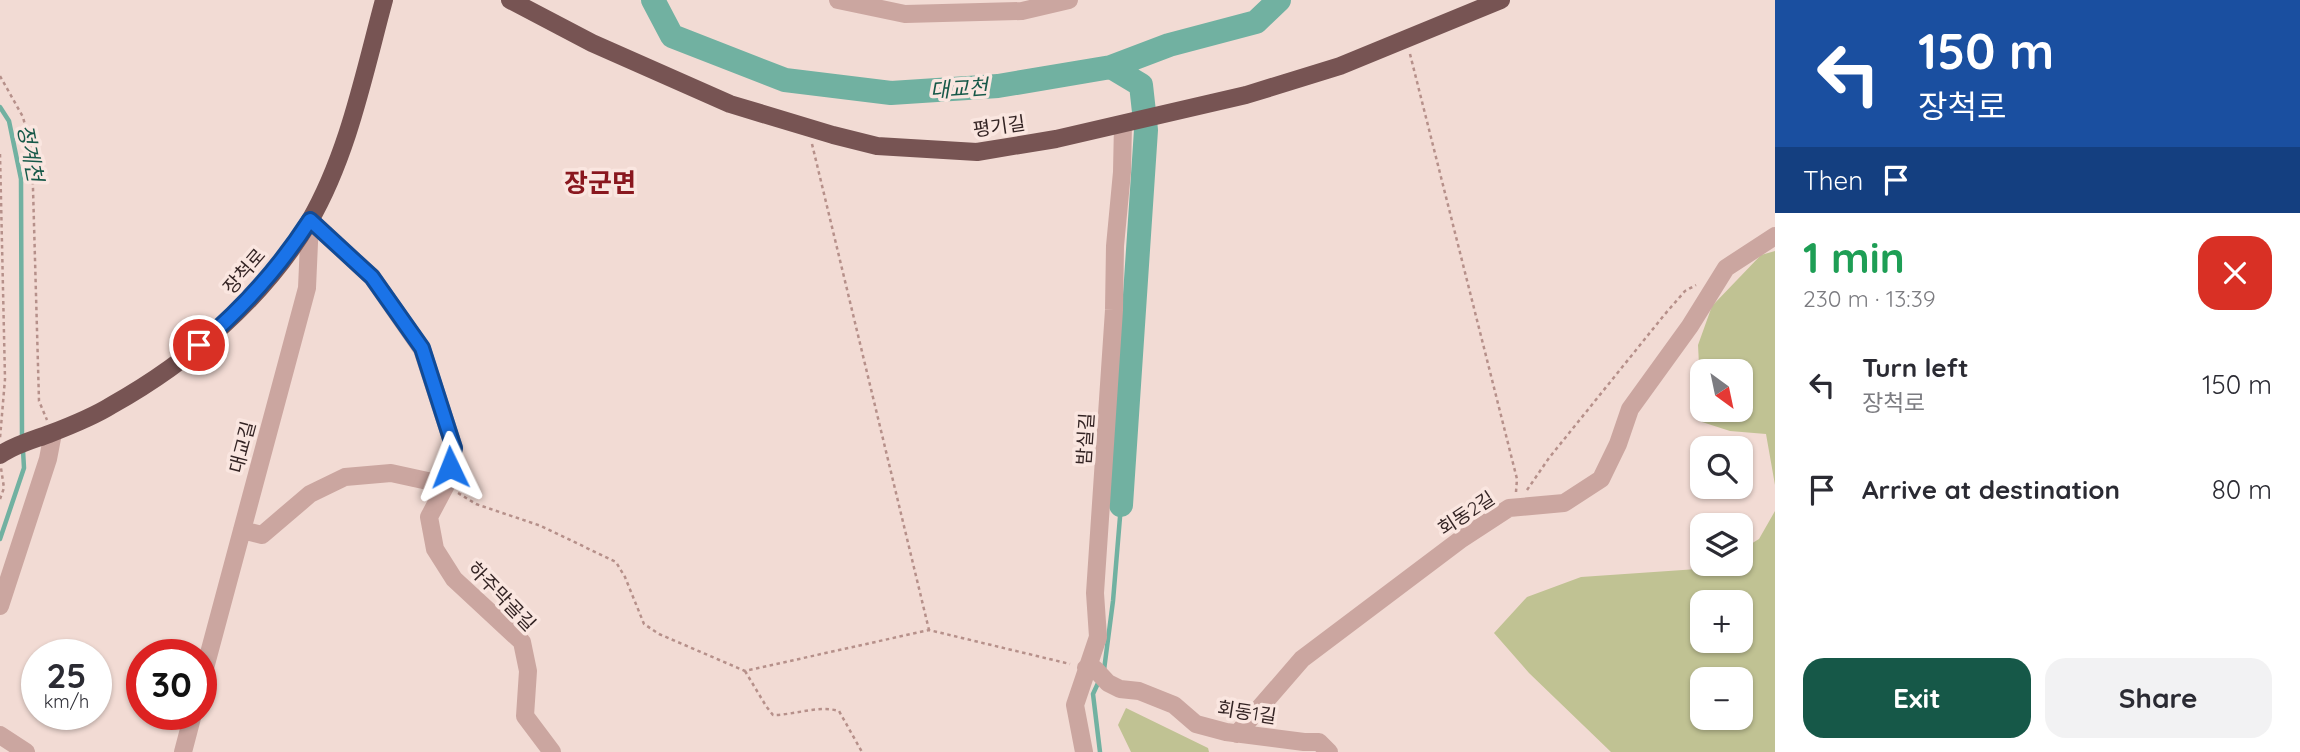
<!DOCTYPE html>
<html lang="en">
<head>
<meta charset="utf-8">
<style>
	:root { --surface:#fff; --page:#f2f2f3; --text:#2b2b33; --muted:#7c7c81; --accent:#165848 }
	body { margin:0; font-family:Quicksand,"Noto Sans KR",sans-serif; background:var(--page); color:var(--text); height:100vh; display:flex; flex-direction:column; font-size:26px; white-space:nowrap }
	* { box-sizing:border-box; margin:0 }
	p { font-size:23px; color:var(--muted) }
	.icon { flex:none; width:38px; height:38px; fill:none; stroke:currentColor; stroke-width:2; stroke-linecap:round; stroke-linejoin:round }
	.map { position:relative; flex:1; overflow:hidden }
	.sheet { display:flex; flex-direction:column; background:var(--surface); width:525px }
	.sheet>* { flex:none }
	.top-card { background:#1a4fa0; color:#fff; overflow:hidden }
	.needle { width:46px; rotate:147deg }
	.fabs { position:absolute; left:1690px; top:359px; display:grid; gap:14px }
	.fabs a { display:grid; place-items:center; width:63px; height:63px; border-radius:14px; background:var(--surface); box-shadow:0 2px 5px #0004; font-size:35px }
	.speed { position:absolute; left:21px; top:639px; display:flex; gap:14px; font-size:35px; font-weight:700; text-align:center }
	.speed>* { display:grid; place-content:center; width:91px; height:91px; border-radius:50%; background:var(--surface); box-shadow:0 2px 5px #0004; line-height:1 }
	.speed small { font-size:18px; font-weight:400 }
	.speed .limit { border:10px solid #d22; background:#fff; color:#111 }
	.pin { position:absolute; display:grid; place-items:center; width:60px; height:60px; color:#fff; margin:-30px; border:4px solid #fff; border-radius:50%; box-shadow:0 2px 7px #0007 }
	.me { position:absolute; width:77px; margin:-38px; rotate:358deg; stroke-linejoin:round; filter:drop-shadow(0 0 5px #0008) }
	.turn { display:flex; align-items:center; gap:24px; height:147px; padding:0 28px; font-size:32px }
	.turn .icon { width:91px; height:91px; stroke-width:2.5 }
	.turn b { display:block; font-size:49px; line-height:60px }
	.then { display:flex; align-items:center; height:66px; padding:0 28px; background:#0003; gap:14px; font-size:26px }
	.round { display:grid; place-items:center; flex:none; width:74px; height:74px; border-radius:21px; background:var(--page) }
	.summary { display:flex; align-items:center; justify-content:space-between; height:119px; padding:0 28px }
	h1 { font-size:42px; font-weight:800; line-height:52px; color:#1e9e55 }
	.cta { display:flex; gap:14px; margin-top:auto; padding:14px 28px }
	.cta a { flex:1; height:80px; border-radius:21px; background:var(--accent); color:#fff; font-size:28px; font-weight:800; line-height:80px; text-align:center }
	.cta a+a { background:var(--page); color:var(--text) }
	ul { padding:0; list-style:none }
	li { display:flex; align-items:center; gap:21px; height:105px; padding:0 28px }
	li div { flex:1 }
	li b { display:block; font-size:26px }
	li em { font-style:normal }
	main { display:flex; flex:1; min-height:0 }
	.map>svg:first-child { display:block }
	.green { fill:#c0c293; fill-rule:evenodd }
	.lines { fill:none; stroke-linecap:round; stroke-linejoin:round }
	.stream { stroke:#71b1a1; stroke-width:4.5 }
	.river { stroke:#71b1a1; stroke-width:24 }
	.path { stroke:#b6908a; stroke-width:2.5; stroke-dasharray:3.5 3.5; stroke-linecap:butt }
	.minor { stroke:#cba6a0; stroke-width:18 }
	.major { stroke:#775453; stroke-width:18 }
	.route-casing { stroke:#114b97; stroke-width:18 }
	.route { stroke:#1a73e8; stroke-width:12 }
	.labels { text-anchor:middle; stroke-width:7; stroke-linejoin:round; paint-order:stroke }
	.street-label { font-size:19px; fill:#342424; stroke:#fae6e0 }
	.water-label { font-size:21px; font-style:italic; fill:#165848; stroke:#fae6e0 }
	.district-label { font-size:26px; font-weight:bold; fill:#89171e; stroke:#fae6e0 }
</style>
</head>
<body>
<main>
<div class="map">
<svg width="1775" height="752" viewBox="0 0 1775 752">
	<rect width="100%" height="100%" fill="#f2dbd4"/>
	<!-- green -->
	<path class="green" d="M1775 251V485L1766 434 1730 431 1702 422 1698 345 1712 306 1761 255ZM1703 371H1741V410H1703Z
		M1775 511V752H1611L1529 673 1494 633 1527 597 1581 577 1712 568 1719 564H1741V550L1759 539ZM1703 602H1741V640H1703ZM1703 679H1741V718H1703Z
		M1126 708 1208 748 1209 752H1131L1118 725Z"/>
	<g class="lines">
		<!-- stream -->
		<path class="stream" d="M0 107 9 121 21 179 22 437
			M0 539 24 468 23 450
			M1104 670 1113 601 1121 505
			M1099 681 1093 694 1100 752"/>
		<!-- river -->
		<path class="river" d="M653 0 672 36 785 80 891 93 998 86 1111 67 1169 45 1256 22 1279 0
			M1111 67 1141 85 1146 130 1121 505"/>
		<!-- path -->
		<path class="path" d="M1410 54 1517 479 1516 492
			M0 76 23 117 32 153 39 401 47 420
			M812 144 929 630
			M0 154 5 379 0 438
			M1527 490 1549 458 1665 314 1685 291 1696 285
			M458 493 476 504 541 526 616 562 625 577 644 624 659 634 745 671 929 630 1070 664
			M0 499 4 488 1 468
			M745 671 766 706 773 715C795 715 818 705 839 711L862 752"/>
		<!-- minor -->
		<path class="minor" d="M838 0 905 14 1022 11 1069 0
			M310 220 372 277 422 349 454 448 446 485
			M242 530 262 535 310 494 345 477 391 473 446 485 429 517 435 549 454 579 522 642 528 671 525 716 552 752
			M0 606 48 459 53 433
			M1086 668 1095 669 1108 683 1120 689 1139 691 1174 705 1196 724 1226 732 1304 742H1319L1329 752
			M201 683 307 288 310 220
			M1237 734 1302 659 1460 540 1509 508 1564 503 1601 479 1618 444 1630 409 1690 326 1726 268 1775 236
			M0 735 26 752
			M183 752 193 714
			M1084 752 1075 705 1098 637 1095 593 1114 310 1115 246 1122 172 1123 124"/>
		<!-- major -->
		<path class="major" d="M510 0 592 43 730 104 833 135 877 146 977 152 1056 139 1246 95 1340 66 1501 0
			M0 455C14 445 33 440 49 434 70 426 93 417 112 405 189 362 264 298 309 222 348 155 364 74 384 0"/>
	</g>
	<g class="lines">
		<defs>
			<path id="route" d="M199 345C242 309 279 268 310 220L372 277 422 348 454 448 450 467"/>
		</defs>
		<!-- route casing -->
		<use href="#route" class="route-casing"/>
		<!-- route -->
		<use href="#route" class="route"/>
	</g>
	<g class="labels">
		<!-- street labels -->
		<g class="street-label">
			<text transform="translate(999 126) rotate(-8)" y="7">평기길</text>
			<text transform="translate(244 271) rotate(-49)" y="7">장척로</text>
			<text transform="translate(1085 439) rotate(-86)" y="7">밤실길</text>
			<text transform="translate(242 447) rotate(-75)" y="7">대교길</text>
			<text transform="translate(1466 513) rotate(-33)" y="7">회동2길</text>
			<text transform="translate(502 596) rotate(46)" y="7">하주막골길</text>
			<text transform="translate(1247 712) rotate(9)" y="7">회동1길</text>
		</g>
		<!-- water labels -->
		<g class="water-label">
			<text transform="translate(959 89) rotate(-4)" y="7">대교천</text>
			<text transform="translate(30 153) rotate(79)" y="7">정계천</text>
		</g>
		<!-- district labels -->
		<g class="district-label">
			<text x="600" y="192">장군면</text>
		</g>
	</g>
</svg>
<div class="fabs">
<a><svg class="needle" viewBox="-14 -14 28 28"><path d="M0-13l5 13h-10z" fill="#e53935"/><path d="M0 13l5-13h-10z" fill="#7c7c81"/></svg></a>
<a><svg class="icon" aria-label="search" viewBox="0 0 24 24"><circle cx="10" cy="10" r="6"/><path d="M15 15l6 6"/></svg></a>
<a><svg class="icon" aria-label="layers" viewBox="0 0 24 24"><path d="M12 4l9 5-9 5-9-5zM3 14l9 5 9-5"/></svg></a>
<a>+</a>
<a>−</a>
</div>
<div class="speed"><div>25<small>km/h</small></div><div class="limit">30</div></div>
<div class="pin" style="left:199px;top:345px;background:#d93025"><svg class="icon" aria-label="arrive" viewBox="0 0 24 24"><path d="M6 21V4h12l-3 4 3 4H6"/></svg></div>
<svg class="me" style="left:450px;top:467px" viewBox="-20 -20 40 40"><path d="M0-17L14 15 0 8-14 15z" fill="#1a73e8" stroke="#fff" stroke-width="4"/></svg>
</div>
<section class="sheet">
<div class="top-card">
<div class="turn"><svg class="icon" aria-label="left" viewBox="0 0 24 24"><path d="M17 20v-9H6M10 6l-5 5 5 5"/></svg><div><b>150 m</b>장척로</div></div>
<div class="then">Then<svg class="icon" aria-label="arrive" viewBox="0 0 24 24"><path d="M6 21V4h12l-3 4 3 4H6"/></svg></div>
</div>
<div class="summary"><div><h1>1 min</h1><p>230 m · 13:39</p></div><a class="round" style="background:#d93025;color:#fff"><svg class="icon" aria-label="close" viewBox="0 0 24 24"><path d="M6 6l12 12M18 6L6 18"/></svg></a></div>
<ul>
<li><svg class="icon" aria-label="left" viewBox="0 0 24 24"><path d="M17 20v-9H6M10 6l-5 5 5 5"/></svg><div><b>Turn left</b><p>장척로</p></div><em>150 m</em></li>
<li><svg class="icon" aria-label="arrive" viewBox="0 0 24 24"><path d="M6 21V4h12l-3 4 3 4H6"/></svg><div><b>Arrive at destination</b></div><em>80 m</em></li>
</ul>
<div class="cta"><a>Exit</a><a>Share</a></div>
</section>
</main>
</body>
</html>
